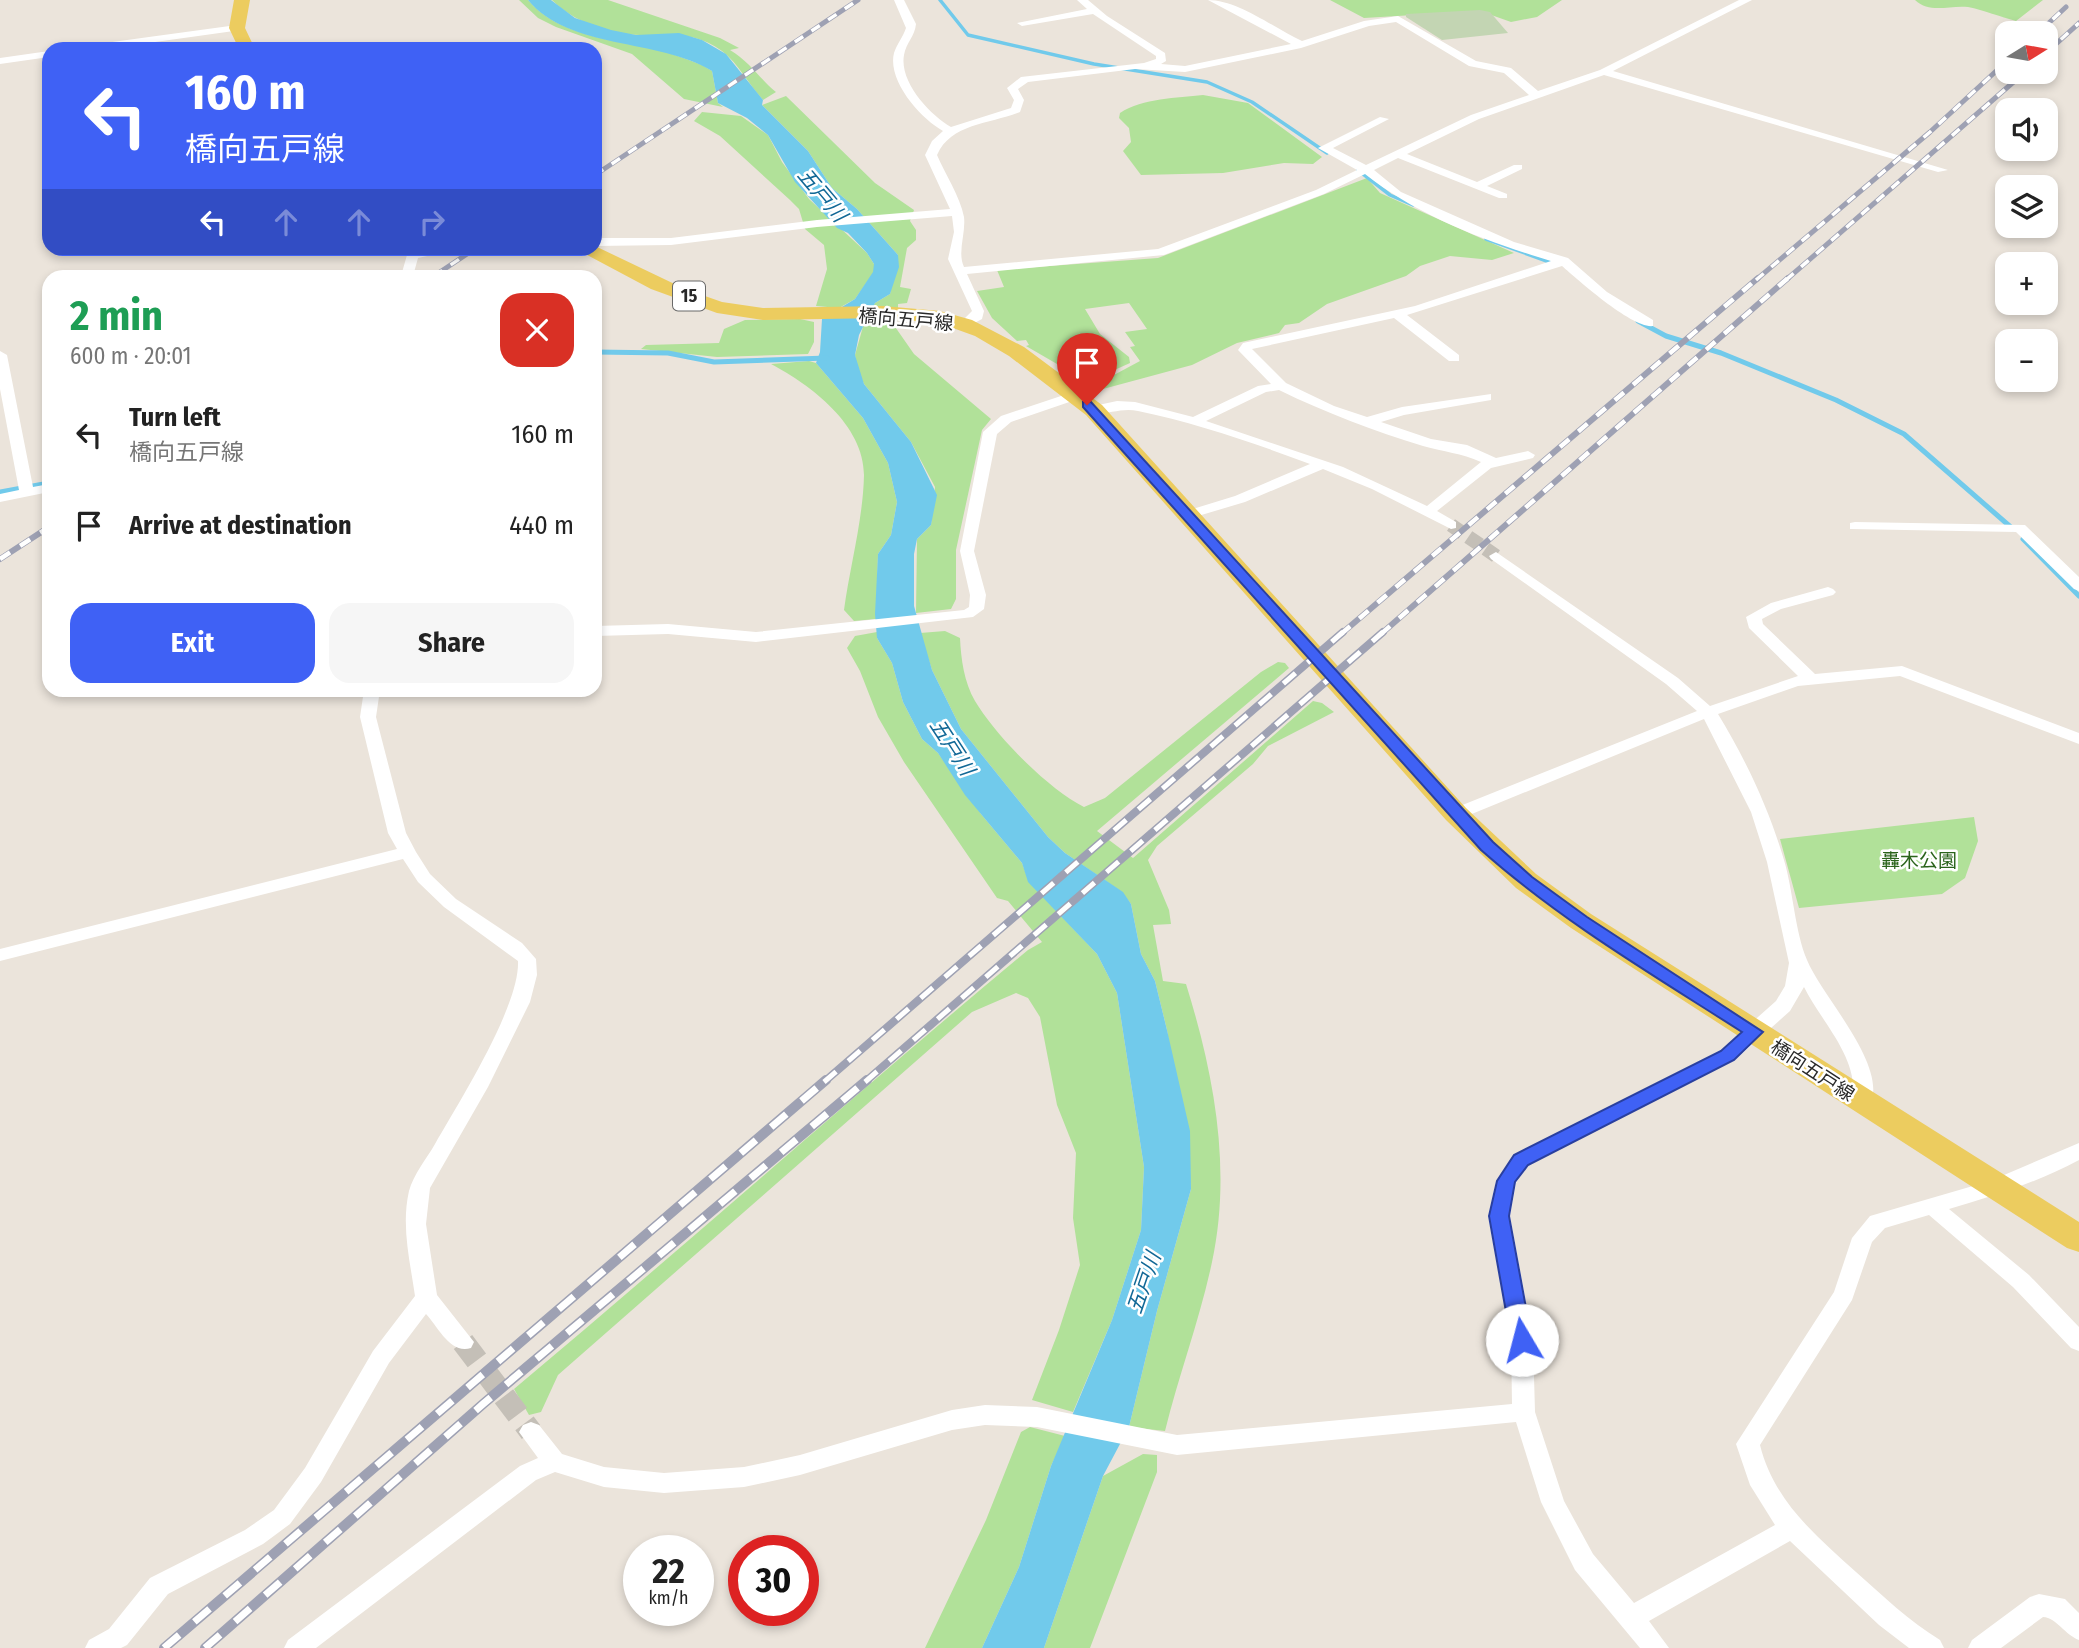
<!DOCTYPE html>
<html lang="en">
<head>
<meta charset="utf-8">
<style>
	:root { --surface:#fff; --page:#f6f6f6; --text:#222; --muted:#767676; --accent:#3f61f5 }
	body { margin:0; font-family:"Fira Sans Condensed","Noto Sans JP",sans-serif; background:var(--page); color:var(--text); height:100vh; display:flex; flex-direction:column; font-size:26px; white-space:nowrap }
	* { box-sizing:border-box; margin:0 }
	p { font-size:23px; color:var(--muted) }
	.icon { flex:none; width:38px; height:38px; fill:none; stroke:currentColor; stroke-width:2; stroke-linecap:round; stroke-linejoin:round }
	.map { position:relative; flex:1; overflow:hidden }
	.drawer { position:absolute; left:42px; top:270px; width:560px; height:427px; display:flex; flex-direction:column; background:var(--surface); border-radius:21px; box-shadow:0 4px 10px #0003 }
	.drawer>* { flex:none }
	.top-card { position:absolute; left:42px; top:42px; width:560px; height:214px; border-radius:21px; box-shadow:0 4px 10px #0003; background:#3f61f5; color:#fff; overflow:hidden }
	.needle { width:46px; rotate:79deg }
	.tools { position:absolute; left:1995px; top:21px; display:grid; gap:14px }
	.tools a { display:grid; place-items:center; width:63px; height:63px; border-radius:14px; background:var(--surface); box-shadow:0 4px 10px #0003; font-size:35px }
	.speed { position:absolute; left:623px; top:1535px; display:flex; gap:14px; font-size:35px; font-weight:700; text-align:center }
	.speed>* { display:grid; place-content:center; width:91px; height:91px; border-radius:50%; background:var(--surface); box-shadow:0 4px 10px #0003; line-height:1 }
	.speed small { font-size:18px; font-weight:400 }
	.speed .limit { border:10px solid #d22; background:#fff; color:#111 }
	.pin { position:absolute; display:grid; place-items:center; width:60px; height:60px; color:#fff; margin:-72px -30px; border-radius:50% 50% 50% 0; rotate:-45deg; box-shadow:0 0 7px #0007 }
	.pin .icon { rotate:45deg }
	.me { position:absolute; width:77px; margin:-38px; rotate:352deg; stroke-linejoin:round; filter:drop-shadow(0 0 5px #0008) }
	.turn { display:flex; align-items:center; gap:24px; height:147px; padding:0 28px; font-size:32px }
	.turn .icon { width:91px; height:91px; stroke-width:2.5 }
	.turn b { display:block; font-size:49px; line-height:60px }
	.lanes { display:flex; align-items:center; height:66px; padding:0 28px; background:#0003; justify-content:center; gap:35px; direction:ltr }
	.lanes .off { opacity:.35 }
	.round { display:grid; place-items:center; flex:none; width:74px; height:74px; border-radius:21px; background:var(--page) }
	.summary { display:flex; align-items:center; justify-content:space-between; height:119px; padding:0 28px }
	h1 { font-size:42px; font-weight:700; line-height:52px; color:#1e9e55 }
	.primary-button { display:flex; gap:14px; margin-top:auto; padding:14px 28px }
	.primary-button a { flex:1; height:80px; border-radius:21px; background:var(--accent); color:#fff; font-size:28px; font-weight:700; line-height:80px; text-align:center }
	.primary-button a+a { background:var(--page); color:var(--text) }
	ul { padding:0; list-style:none }
	li { display:flex; align-items:center; gap:21px; height:91px; padding:0 28px }
	li div { flex:1 }
	li b { display:block; font-size:26px }
	li em { font-style:normal }
	.map>svg:first-child { display:block }
	.green { fill:#b1e199 }
	.cemetery { fill:#c3d5b3 }
	.water { fill:#71caeb }
	.lines { fill:none; stroke-linecap:round; stroke-linejoin:round }
	.stream-far1 { stroke:#71caeb; stroke-width:3.5 }
	.stream { stroke:#71caeb; stroke-width:5 }
	.street-tunnel-far1 { stroke:#c4bfb7; stroke-width:14; stroke-dasharray:14 7; stroke-linecap:butt }
	.street-tunnel { stroke:#c4bfb7; stroke-width:23; stroke-dasharray:23 11; stroke-linecap:butt }
	.street { fill:#fff; fill-rule:evenodd }
	.primary { fill:#eccc5f; fill-rule:evenodd }
	.rail-far3-casing { stroke:#9ea1b3; stroke-width:5 }
	.rail-far2-casing { stroke:#9ea1b3; stroke-width:6 }
	.rail-far1-casing { stroke:#9ea1b3; stroke-width:8 }
	.rail-casing { stroke:#9ea1b3; stroke-width:10 }
	.rail-far3 { stroke:#fff; stroke-width:3.5; stroke-dasharray:10; stroke-linecap:butt }
	.rail-far2 { stroke:#fff; stroke-width:4.5; stroke-dasharray:12; stroke-linecap:butt }
	.rail-far1 { stroke:#fff; stroke-width:5; stroke-dasharray:16; stroke-linecap:butt }
	.rail { stroke:#fff; stroke-width:7; stroke-dasharray:20; stroke-linecap:butt }
	.route { fill:#3f61f5; stroke:#293f9f; stroke-width:2 }
	.labels { text-anchor:middle; stroke-width:5; stroke-linejoin:round; paint-order:stroke }
	.shield { fill:#fff; stroke:#696969; stroke-width:2 }
	.shield-label { font-size:18px; font-weight:bold; fill:#292929 }
	.street-label { font-size:19px; fill:#292929; stroke:#fff }
	.park-label { font-size:19px; fill:#2b641c; stroke:#fff }
	.water-label { font-size:21px; font-style:italic; fill:#116896; stroke:#fff }
</style>
</head>
<body>
<div class="map">
<svg width="2079" height="1648" viewBox="0 0 2079 1648">
	<rect width="100%" height="100%" fill="#ebe4db"/>
	<!-- green -->
	<path class="green" d="M519 0H528C557 35 613 40 655 49 671 53 686 59 702 65L712 71 718 103 723 107 684 99 632 54 556 27 538 18Z
		M552 0H608L720 38 739 48 730 50C749 61 760 79 776 92L763 100C749 85 738 63 722 51 695 31 670 35 640 35 610 35 572 21 552 0Z
		M1330 0H1562L1537 17 1511 22 1480 11 1364 18Z
		M1915 0H2043L2016 21C2000 17 1984 10 1968 7 1949 5 1930 14 1915 0Z
		M1203 95 1248 103 1322 157 1313 164 1284 163 1223 173 1141 175 1123 151 1131 142 1129 128 1119 118 1120 113C1143 98 1177 98 1203 95Z
		M786 96 875 183 914 210 910 221 916 230V240L907 248 900 287 911 289 907 303 898 304V309H871L875 303 890 294 898 255 857 209 832 188 808 151 762 105Z
		M702 112 741 116 768 135 782 162 809 199 867 253 874 264V272L855 299 839 308 816 306 827 269 824 245 805 229 799 209 790 200 720 136 694 121Z
		M1367 178 1380 193 1514 253 1492 260 1450 256 1420 266 1406 276 1327 304 1299 323 1285 325 1279 333 1237 343 1192 365 1103 389 1099 383 1140 361 1130 347 1135 346 1125 332 1147 329 1129 303 1085 309 1100 334 1129 357 1130 363 1088 382 1026 346 1029 345 1026 340 1017 341 992 318 977 291 1004 287 997 270 1158 258Z
		M800 319 814 322V342L808 354 717 357 641 349 646 345 719 343 724 329 745 320Z
		M891 321 914 354 991 419 982 430 956 550V599L951 609 916 613 917 539 931 525 935 487 911 442 864 384 857 368 855 355 864 323Z
		M809 361 816 363 863 418 888 463 897 502 891 535 878 554 876 619 854 621 844 610C850 566 863 520 864 475 864 425 811 385 771 364Z
		M945 631 960 638C961 659 964 682 975 701 996 736 1048 789 1084 807L1105 798 1261 672 1278 662 1285 663 1289 668 1097 831 1133 858 1313 701 1322 703 1334 712 1268 746 1253 764 1157 846 1148 860 1169 910 1171 924 1153 925 1163 981 1186 984C1214 1074 1232 1169 1212 1262 1200 1319 1179 1374 1165 1431L1129 1427 1157 1311 1191 1189 1167 1030 1155 981 1141 954 1131 904 1122 892 1065 853 1048 837 961 729 932 670 920 633Z
		M877 632V638L892 663 903 702 922 739 938 753 981 814 1022 863 1029 882 1097 954 1117 993 1144 1167 1141 1230 1112 1320 1073 1412 1032 1400 1059 1330 1080 1265 1073 1218 1076 1153 1057 1105 1040 1017 1028 998 1016 993 972 1012 558 1375 541 1412 529 1415 514 1389C687 1244 855 1094 1028 950L1042 942 1008 901 997 898 904 762 878 717 860 671 847 648 855 636Z
		M1974 817 1978 841 1965 878 1942 894 1799 908 1780 839Z
		M1030 1427 1065 1436 1051 1466 1019 1567 982 1648H925L986 1520 1021 1432Z
		M1143 1454 1157 1455V1472L1090 1648H1044L1103 1476Z"/>
	<!-- cemetery -->
	<path class="cemetery" d="M1480 10 1490 12 1508 33 1442 40 1406 17V14Z"/>
	<!-- water -->
	<path class="water" d="M528 0H551L575 18 611 30 636 35 679 33 702 40 726 54 763 100 762 105 808 151 832 188 857 209 898 255 899 267 890 294 875 303 859 335 855 355 864 384 911 442 937 495 931 525 917 539 914 554V606L932 670 961 729 1048 837 1065 853 1123 892 1131 904 1141 954 1155 981 1167 1030 1190 1131 1191 1189 1157 1311 1129 1427 1103 1476 1044 1648H982L1019 1567 1051 1466 1112 1320 1141 1230 1144 1167 1117 993 1097 954 1028 882 1022 863 965 795 938 753 922 739 903 702 892 663 877 638 875 614 878 554 891 535 897 502 888 463 863 418 816 363 820 352 822 319 855 299 873 272 874 264 867 253 848 233 837 228 795 182 768 135 747 118 718 103 712 71C658 38 569 50 528 0Z"/>
	<g class="lines">
		<!-- stream-far1 -->
		<path class="stream-far1" d="M940 0 968 35 1094 64 1207 82 1252 102 1327 153
			M1358 170 1390 195 1413 205
			M1486 239 1555 264"/>
		<!-- stream -->
		<path class="stream" d="M1638 321 1666 336 1721 353 1836 400 1904 434 2013 529
			M595 352 668 353 714 362 827 358
			M0 492 49 483
			M2023 539 2079 596"/>
		<!-- street-tunnel-far1 -->
		<path class="street-tunnel-far1" d="M1451 525 1496 556"/>
		<!-- street-tunnel -->
		<path class="street-tunnel" d="M463 1342 531 1432"/>
		<!-- street -->
		<path class="street" d="M894 0H904L916 24C915 36 906 43 904 55 899 82 930 115 951 127L1011 108 1014 100 1007 88 1021 77 1144 63 1156 59V56L1093 14 1022 26 1017 23 1087 9 1077 0H1088L1107 16 1165 53 1166 61 1161 64 1185 66 1291 44 1208 0C1238 0 1274 28 1302 41L1364 21 1398 16 1476 61 1511 68 1538 91 1600 70 1739 0H1752L1613 71 1948 170 1938 172 1604 75 1479 119 1407 154 1477 182 1514 165H1522V169L1487 186 1507 194V198H1499L1398 158 1374 170 1401 192 1514 242 1568 258 1607 292 1653 320V326C1633 329 1578 280 1562 266L1407 315 1459 355V361H1449L1394 318 1252 349 1286 383 1334 406 1367 417 1402 407 1491 394V400L1404 415 1381 422 1431 439 1467 445 1496 458 1528 451 1535 455 1533 458 1491 468 1437 511 1456 522V528L1451 529 1372 489 1323 469 1245 502 1188 519 1181 515 1183 512 1235 496 1310 464C1254 443 1196 423 1138 411 1121 407 1105 416 1089 413V407L1117 401 1135 402 1193 417 1258 386 1271 384 1238 350 1243 343 1415 306 1551 261C1487 242 1418 216 1365 174L1324 194 1164 255 967 274 984 311 982 319 965 328 959 324 972 311 948 259 954 232 952 216 817 227 671 245 595 246V238H671L817 220 950 209 925 155 932 141 943 131C921 119 887 81 894 53 897 44 903 37 906 28ZM1396 22 1469 66 1504 73 1529 95 1471 115 1366 165 1333 148 1389 119 1380 117 1318 148 1357 170 1316 190 1158 249 964 267C957 252 966 234 964 217 960 196 945 174 937 155 951 123 991 124 1020 112L1024 100 1018 89 1028 82 1135 69 1185 72 1301 48 1369 26ZM1279 390C1326 413 1374 431 1423 446 1444 452 1461 453 1481 462L1427 506 1343 467 1206 421 1266 392Z
			M237 25 241 26V30L105 49H78L83 46Z
			M49 51V57L0 64V58Z
			M409 248H465L418 258 413 276H401Z
			M0 351 7 355 33 487 49 484V492L0 502V494L19 490 0 389Z
			M1076 391 1081 392V398L1011 422 997 434 974 551 986 595 984 609 973 617 756 642 668 634 595 636V626L668 624 756 632 964 610 969 607 970 595 960 551 983 432 1001 416Z
			M1855 522 2025 525 2079 577V591L2074 589 2016 532 1850 529V523Z
			M1496 552 1678 678 1710 706 1798 676 1749 628 1746 617 1771 603 1828 587 1833 589 1836 592 1833 595 1781 609 1762 619 1763 624 1815 674 1902 666 2079 733V744L1900 676 1798 686 1718 714C1746 760 1769 809 1784 860 1793 890 1795 932 1807 960 1822 997 1891 1068 1869 1107H1855L1852 1102C1861 1060 1822 1023 1804 987L1790 1011 1735 1060 1528 1165 1516 1183 1510 1216 1533 1340 1535 1412 1564 1501 1593 1554 1634 1603 1775 1525 1750 1485 1736 1444 1834 1292 1852 1238 1870 1216 1990 1181 2079 1143V1160C2038 1182 1994 1196 1949 1209L2029 1275 2079 1327V1351L2071 1348 2013 1287 1929 1215 1885 1228 1872 1242 1852 1300 1760 1445C1774 1501 1815 1535 1856 1572 1883 1596 1909 1621 1940 1640L1944 1648H1909L1879 1625 1790 1541 1649 1621 1669 1648H1640L1575 1570 1541 1502 1516 1422 1177 1455 1037 1427 985 1425 952 1430 800 1475 744 1487 664 1493 604 1487 555 1472 536 1480 316 1648H284L288 1640 520 1466 538 1458 519 1432 523 1425 531 1422 539 1425 562 1454 604 1467 664 1473 744 1467 800 1455 952 1410 985 1405 1037 1407 1177 1435 1512 1404 1511 1340 1488 1216 1496 1181 1514 1155 1721 1050 1776 1001 1785 986 1789 963 1767 862 1751 812 1704 719 1462 818H1450L1447 814 1450 810 1697 711 1666 684 1491 559 1489 556Z
			M364 690H380L376 717 406 833 416 852 430 874 456 899 522 943 536 959 537 975 530 1002 488 1087 430 1188 426 1224 437 1295 474 1342 471 1348C451 1355 438 1327 426 1314L389 1363 321 1482 290 1524 263 1544 168 1594 127 1645 121 1648H85L89 1640 109 1629 150 1578 245 1530 274 1510 305 1468 373 1351 415 1296C410 1261 401 1226 409 1191 413 1175 427 1158 435 1144 459 1102 520 1006 518 961L444 907 418 882 403 859 0 961V949L397 849 388 833 360 717Z
			M2039 1594 2065 1599 2079 1613V1640C2065 1635 2057 1618 2043 1617L2001 1648H1968L1972 1640 2030 1597Z"/>
		<!-- primary -->
		<path class="primary" d="M234 0H250L245 28 255 49H239L229 28Z
			M595 246 685 289 722 302 763 308 883 306 940 311 972 320 1024 347 1102 405 1466 808 1536 874 1591 914 2079 1222V1252L2067 1248 1571 928 1516 888 1446 820 1086 415 1009 356 975 336 939 323 883 318 763 320 717 313 651 289 574 248Z"/>
		<defs>
			<path id="rail-far3" d="M2038 33 2066 7
				M2046 53 2079 23
				M595 175 858 0
				M434 276 476 248
				M1756 280 1930 132 2007 61
				M1786 280 2025 72"/>
			<path id="rail-far2" d="M0 559 49 527
				M1341 634 1758 278
				M1381 634 1788 278"/>
			<path id="rail-far1" d="M824 1082 1343 632
				M865 1082 1383 632"/>
			<path id="rail" d="M164 1648 826 1080
				M205 1648 483 1404 867 1080"/>
		</defs>
		<!-- rail-far3 casing -->
		<use href="#rail-far3" class="rail-far3-casing"/>
		<!-- rail-far2 casing -->
		<use href="#rail-far2" class="rail-far2-casing"/>
		<!-- rail-far1 casing -->
		<use href="#rail-far1" class="rail-far1-casing"/>
		<!-- rail casing -->
		<use href="#rail" class="rail-casing"/>
		<!-- rail-far3 -->
		<use href="#rail-far3" class="rail-far3"/>
		<!-- rail-far2 -->
		<use href="#rail-far2" class="rail-far2"/>
		<!-- rail-far1 -->
		<use href="#rail-far1" class="rail-far1"/>
		<!-- rail -->
		<use href="#rail" class="rail"/>
	</g>
	<!-- route -->
	<path class="route" d="M1083 402H1091L1493 842 1532 877 1587 917 1763 1032 1734 1060 1528 1165 1515 1182 1509 1216 1532 1340 1529 1346H1514L1511 1340 1489 1216 1497 1181 1514 1155 1721 1051 1742 1032C1653 975 1561 921 1481 850L1083 407Z"/>
	<g class="labels">
		<!-- shield labels -->
		<rect class="shield" x="673" y="281.5" width="32" height="29" rx="5"/>
		<g class="shield-label">
			<text x="689" y="302">15</text>
		</g>
		<!-- street labels -->
		<g class="street-label">
			<text transform="translate(906 319) rotate(5)" y="7">橋向五戸線</text>
			<text transform="translate(1813 1070) rotate(33)" y="7">橋向五戸線</text>
		</g>
		<!-- park labels -->
		<g class="park-label">
			<text x="1919" y="867">轟木公園</text>
		</g>
		<!-- water labels -->
		<g class="water-label">
			<text transform="translate(822 195) rotate(50)" y="7">五戸川</text>
			<text transform="translate(952 747) rotate(57)" y="7">五戸川</text>
			<text transform="translate(1144 1283) rotate(-71)" y="7">五戸川</text>
		</g>
	</g>
</svg>
<div class="tools">
<a><svg class="needle" viewBox="-14 -14 28 28"><path d="M0-13l5 13h-10z" fill="#e53935"/><path d="M0 13l5-13h-10z" fill="#767676"/></svg></a>
<a><svg class="icon" aria-label="sound" viewBox="0 0 24 24"><path d="M4 9h4l5-4v14l-5-4H4zM17 9q2 3 0 6"/></svg></a>
<a><svg class="icon" aria-label="layers" viewBox="0 0 24 24"><path d="M12 4l9 5-9 5-9-5zM3 14l9 5 9-5"/></svg></a>
<a>+</a>
<a>−</a>
</div>
<div class="speed"><div>22<small>km/h</small></div><div class="limit">30</div></div>
<div class="pin" style="left:1087px;top:405px;background:#d93025"><svg class="icon" aria-label="arrive" viewBox="0 0 24 24"><path d="M6 21V4h12l-3 4 3 4H6"/></svg></div>
<svg class="me" style="left:1522px;top:1340px" viewBox="-20 -20 40 40"><circle r="19" fill="#fff"/><path d="M0-13L10 11 0 6-10 11z" fill="#3f61f5"/></svg>
<div class="top-card">
<div class="turn"><svg class="icon" aria-label="left" viewBox="0 0 24 24"><path d="M17 20v-9H6M10 6l-5 5 5 5"/></svg><div><b>160 m</b>橋向五戸線</div></div>
<div class="lanes"><svg class="icon" aria-label="left" viewBox="0 0 24 24"><path d="M17 20v-9H6M10 6l-5 5 5 5"/></svg><svg class="icon off" aria-label="ahead" viewBox="0 0 24 24"><path d="M12 20V5M6 11l6-6 6 6"/></svg><svg class="icon off" aria-label="ahead" viewBox="0 0 24 24"><path d="M12 20V5M6 11l6-6 6 6"/></svg><svg class="icon off" aria-label="right" viewBox="0 0 24 24"><path d="M7 20v-9h11M14 6l5 5-5 5"/></svg></div>
</div>
<section class="drawer">
<div class="summary"><div><h1>2 min</h1><p>600 m · 20:01</p></div><a class="round" style="background:#d93025;color:#fff"><svg class="icon" aria-label="close" viewBox="0 0 24 24"><path d="M6 6l12 12M18 6L6 18"/></svg></a></div>
<ul>
<li><svg class="icon" aria-label="left" viewBox="0 0 24 24"><path d="M17 20v-9H6M10 6l-5 5 5 5"/></svg><div><b>Turn left</b><p>橋向五戸線</p></div><em>160 m</em></li>
<li><svg class="icon" aria-label="arrive" viewBox="0 0 24 24"><path d="M6 21V4h12l-3 4 3 4H6"/></svg><div><b>Arrive at destination</b></div><em>440 m</em></li>
</ul>
<div class="primary-button"><a>Exit</a><a>Share</a></div>
</section>
</div>
</body>
</html>
